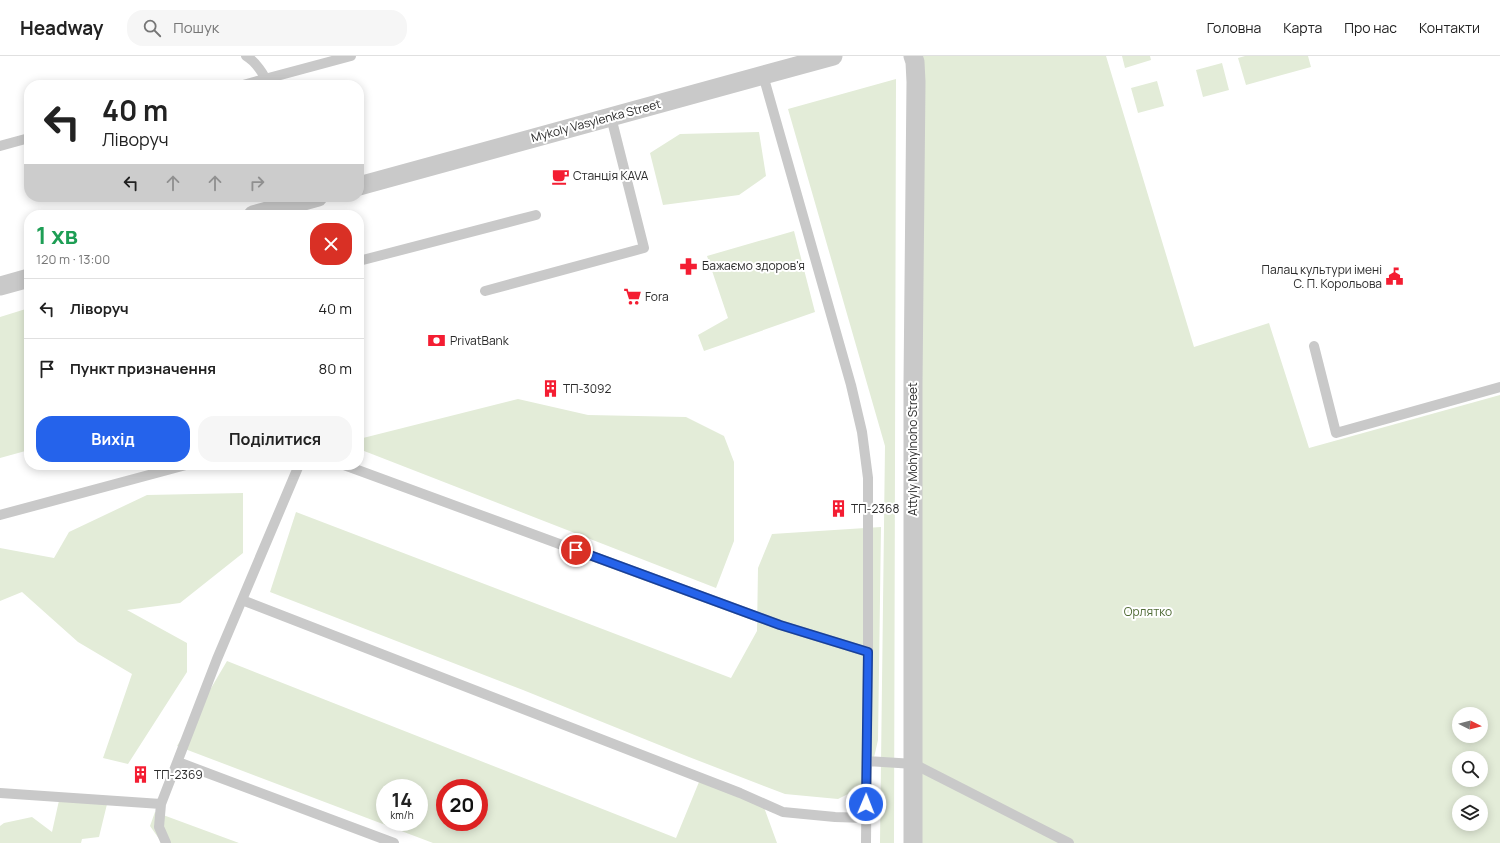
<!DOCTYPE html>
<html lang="uk">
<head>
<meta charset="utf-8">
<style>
	:root { --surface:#fff; --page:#f6f6f6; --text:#222; --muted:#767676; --line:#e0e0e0; --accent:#2563eb }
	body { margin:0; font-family:Manrope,sans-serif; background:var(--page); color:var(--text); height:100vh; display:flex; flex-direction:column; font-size:15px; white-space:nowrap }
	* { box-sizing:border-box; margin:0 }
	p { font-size:13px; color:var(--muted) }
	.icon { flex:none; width:22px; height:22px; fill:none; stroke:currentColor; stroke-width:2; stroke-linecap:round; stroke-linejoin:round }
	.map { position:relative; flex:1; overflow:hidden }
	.sheet { position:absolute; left:24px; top:154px; width:340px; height:260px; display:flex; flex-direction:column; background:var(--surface); border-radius:16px; box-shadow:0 2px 10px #0003 }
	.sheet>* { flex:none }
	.hud { position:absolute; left:24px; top:24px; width:340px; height:122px; border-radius:16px; box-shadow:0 2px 10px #0003; background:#fff; color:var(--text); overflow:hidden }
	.needle { width:26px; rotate:96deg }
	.buttons { position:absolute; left:1452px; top:651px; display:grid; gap:8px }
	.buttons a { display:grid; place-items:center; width:36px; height:36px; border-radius:50%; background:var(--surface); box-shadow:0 2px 10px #0003; font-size:20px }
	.speed { position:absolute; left:376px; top:723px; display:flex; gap:8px; font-size:20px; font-weight:700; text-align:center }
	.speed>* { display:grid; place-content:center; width:52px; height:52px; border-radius:50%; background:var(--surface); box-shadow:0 2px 10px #0003; line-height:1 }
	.speed small { font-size:10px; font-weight:400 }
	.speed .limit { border:6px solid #d22; background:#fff; color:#111 }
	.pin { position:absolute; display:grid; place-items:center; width:34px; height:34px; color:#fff; margin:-17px; border:2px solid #fff; border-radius:50%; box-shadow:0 1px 4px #0007 }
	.me { position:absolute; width:44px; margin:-22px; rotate:1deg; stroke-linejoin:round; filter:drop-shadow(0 0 3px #0008) }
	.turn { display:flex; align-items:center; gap:14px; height:84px; padding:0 12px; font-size:18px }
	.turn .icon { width:52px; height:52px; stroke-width:2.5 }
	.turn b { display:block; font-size:28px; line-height:34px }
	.lanes { display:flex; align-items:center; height:38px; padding:0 12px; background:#0003; justify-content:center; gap:20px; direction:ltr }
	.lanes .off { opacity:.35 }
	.round { display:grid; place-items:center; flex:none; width:42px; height:42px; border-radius:16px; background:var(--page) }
	.head { display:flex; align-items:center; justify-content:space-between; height:68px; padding:0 12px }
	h1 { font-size:24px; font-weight:700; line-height:30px; color:#1e9e55 }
	.primary-button { display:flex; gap:8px; margin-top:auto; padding:8px 12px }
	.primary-button a { flex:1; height:46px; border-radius:16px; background:var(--accent); color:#fff; font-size:16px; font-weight:700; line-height:46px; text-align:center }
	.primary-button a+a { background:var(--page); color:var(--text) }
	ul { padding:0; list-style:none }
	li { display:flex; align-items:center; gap:12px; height:60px; padding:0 12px; border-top:1px solid var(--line) }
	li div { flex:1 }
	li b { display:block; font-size:15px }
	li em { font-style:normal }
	header { display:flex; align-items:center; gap:24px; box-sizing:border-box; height:56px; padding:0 20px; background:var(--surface); border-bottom:1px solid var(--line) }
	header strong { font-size:19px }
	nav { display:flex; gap:22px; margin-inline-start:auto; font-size:14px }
	.search { width:280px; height:36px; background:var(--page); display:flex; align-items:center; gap:10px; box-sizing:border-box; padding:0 14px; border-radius:16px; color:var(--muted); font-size:15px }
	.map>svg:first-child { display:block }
	.green { fill:#e3ecd8; fill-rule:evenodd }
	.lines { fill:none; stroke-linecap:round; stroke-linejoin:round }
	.service { stroke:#c9c9c9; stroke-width:10 }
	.minor { stroke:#c9c9c9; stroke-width:19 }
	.route-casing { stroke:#184099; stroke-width:10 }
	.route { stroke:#2563eb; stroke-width:7 }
	.labels { text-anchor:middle; stroke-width:4; stroke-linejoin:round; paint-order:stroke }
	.street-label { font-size:12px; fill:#2c2c2c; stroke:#fff }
	.poi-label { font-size:12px; fill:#2c2c2c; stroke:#fff; text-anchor:start }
	.park-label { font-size:12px; fill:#506b36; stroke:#fff }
</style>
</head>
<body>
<header>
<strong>Headway</strong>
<div class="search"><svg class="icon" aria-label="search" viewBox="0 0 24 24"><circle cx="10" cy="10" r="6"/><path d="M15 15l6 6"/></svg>Пошук</div>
<nav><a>Головна</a><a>Карта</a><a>Про нас</a><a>Контакти</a></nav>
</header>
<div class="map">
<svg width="1500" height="787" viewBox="0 0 1500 787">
	<rect width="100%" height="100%" fill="#fff"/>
	<!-- green -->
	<path class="green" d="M917 0H1106L1194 291 1269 267 1309 392 1500 339V787H917ZM1459 658H1481V680H1459ZM1459 702H1481V724H1459ZM1459 746H1481V768H1459Z
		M1122 0H1150L1151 4 1125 12Z
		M1245 0H1308L1311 11 1246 29 1238 2Z
		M1222 7 1229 34 1203 41 1196 14Z
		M896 23 894 787H880L885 390 788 53Z
		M1157 25 1164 50 1138 57 1131 32Z
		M759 76 766 120 739 139 663 149 650 97 680 78Z
		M794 175 815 256 704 295 698 279 728 262 707 200Z
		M29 252V394L0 402V261Z
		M518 343 588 359 686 361 724 380 734 406V485L716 532 359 393V383Z
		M243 437V497L180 547 127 554 187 587V616L128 708 103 702 132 618 78 586 22 536 0 545V492L54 502 69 476 147 439Z
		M296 456 731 622 757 575 758 512 772 478 881 471 878 684 868 728 838 743 785 738 689 701 523 634 270 536Z
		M227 605 676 782 699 726 761 743 777 787H433L177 690ZM385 732H419V766H385ZM445 732H479V766H445Z
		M60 740H109L99 781 82 783 81 787H0V770L4 767 32 761 52 776Z
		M155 756 239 787H162L150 770Z"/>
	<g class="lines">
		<!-- service -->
		<path class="service" d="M246 0C255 5 265 19 268 29
			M763 19 851 329 862 376 868 422V596L866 787
			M243 29 351 0
			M0 90 29 82
			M359 205 536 159
			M485 235 644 192 611 61
			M1314 290 1336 377 1500 331
			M344 409 780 569 868 596
			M0 459 186 409
			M242 544 740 737 783 756 835 761 866 762
			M867 705 914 708 1069 787
			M178 706 394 787
			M0 737 161 748
			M166 787 159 771 161 748 217 603 299 409"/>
		<!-- minor -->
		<path class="minor" d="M913 0 915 6 916 26 913 328V787
			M359 130 833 0
			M253 159 318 141
			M0 230 29 222"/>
	</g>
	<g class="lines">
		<defs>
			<path id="route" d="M576 494 780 569 868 596 866 748"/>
		</defs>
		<!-- route casing -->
		<use href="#route" class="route-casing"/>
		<!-- route -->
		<use href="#route" class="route"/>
	</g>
	<!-- icons -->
	<defs>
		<symbol id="cafe-bare" viewBox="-9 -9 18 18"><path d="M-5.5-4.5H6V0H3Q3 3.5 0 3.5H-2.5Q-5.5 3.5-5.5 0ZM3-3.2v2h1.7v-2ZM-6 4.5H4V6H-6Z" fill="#f41d32" stroke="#fff" stroke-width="2.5" paint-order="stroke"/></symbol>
		<symbol id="pharmacy-bare" viewBox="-9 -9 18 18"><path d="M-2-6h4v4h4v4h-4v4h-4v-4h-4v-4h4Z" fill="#f41d32" stroke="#fff" stroke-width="2.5" paint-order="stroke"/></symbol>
		<symbol id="civic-bare" viewBox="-9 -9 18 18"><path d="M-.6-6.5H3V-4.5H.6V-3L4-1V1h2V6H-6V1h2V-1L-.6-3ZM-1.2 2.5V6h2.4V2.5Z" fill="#f41d32" stroke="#fff" stroke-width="2.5" paint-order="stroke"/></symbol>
		<symbol id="supermarket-bare" viewBox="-9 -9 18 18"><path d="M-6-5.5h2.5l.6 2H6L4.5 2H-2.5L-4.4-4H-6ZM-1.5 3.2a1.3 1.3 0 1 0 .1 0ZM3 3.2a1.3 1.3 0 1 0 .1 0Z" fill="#f41d32" stroke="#fff" stroke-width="2.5" paint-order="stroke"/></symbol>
		<symbol id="bank-bare" viewBox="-9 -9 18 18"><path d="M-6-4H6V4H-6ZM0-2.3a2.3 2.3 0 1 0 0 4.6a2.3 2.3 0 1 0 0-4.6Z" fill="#f41d32" stroke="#fff" stroke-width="2.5" paint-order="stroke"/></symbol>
		<symbol id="building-bare" viewBox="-9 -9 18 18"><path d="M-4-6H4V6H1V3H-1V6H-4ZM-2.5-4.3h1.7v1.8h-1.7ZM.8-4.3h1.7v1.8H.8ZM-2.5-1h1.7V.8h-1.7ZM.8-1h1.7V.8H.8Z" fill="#f41d32" stroke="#fff" stroke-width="2.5" paint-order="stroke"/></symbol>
	</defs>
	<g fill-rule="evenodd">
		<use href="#cafe-bare" x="548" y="108" width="25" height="25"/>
		<use href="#pharmacy-bare" x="676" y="198" width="25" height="25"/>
		<use href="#civic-bare" x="1382" y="208" width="25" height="25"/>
		<use href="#supermarket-bare" x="620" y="228" width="25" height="25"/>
		<use href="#bank-bare" x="424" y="272" width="25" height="25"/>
		<use href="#building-bare" x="538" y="320" width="25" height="25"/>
		<use href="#building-bare" x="826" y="440" width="25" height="25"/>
		<use href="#building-bare" x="128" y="706" width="25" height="25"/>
	</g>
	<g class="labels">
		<!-- street labels -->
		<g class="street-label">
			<text transform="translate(596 65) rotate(-15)" y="4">Mykoly Vasylenka Street</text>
			<text transform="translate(913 393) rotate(-90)" y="4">Attyly Mohylnoho Street</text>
		</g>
		<!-- poi labels -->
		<g class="poi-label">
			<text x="573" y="124">Станція KAVA</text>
			<text x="702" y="214">Бажаємо здоров'я</text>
			<text x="1382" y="218" text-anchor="end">Палац культури імені<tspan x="1382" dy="14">С. П. Корольова</tspan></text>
			<text x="645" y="245">Fora</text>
			<text x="450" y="289">PrivatBank</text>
			<text x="563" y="337">ТП-3092</text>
			<text x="851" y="457">ТП-2368</text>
			<text x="154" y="723">ТП-2369</text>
		</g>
		<!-- park labels -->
		<g class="park-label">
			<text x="1148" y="560">Орлятко</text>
		</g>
	</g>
</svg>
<div class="buttons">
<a><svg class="needle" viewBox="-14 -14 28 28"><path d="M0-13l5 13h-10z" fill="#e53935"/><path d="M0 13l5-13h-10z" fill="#767676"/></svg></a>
<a><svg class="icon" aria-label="search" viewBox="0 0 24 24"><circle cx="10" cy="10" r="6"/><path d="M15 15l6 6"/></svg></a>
<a><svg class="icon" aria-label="layers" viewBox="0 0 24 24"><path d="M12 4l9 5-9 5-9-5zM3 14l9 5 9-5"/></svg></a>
</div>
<div class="speed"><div>14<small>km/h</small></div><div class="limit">20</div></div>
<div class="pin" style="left:576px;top:494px;background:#d93025"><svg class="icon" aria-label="arrive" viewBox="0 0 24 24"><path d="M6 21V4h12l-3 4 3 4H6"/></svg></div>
<svg class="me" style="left:866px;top:748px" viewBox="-20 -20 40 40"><circle r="17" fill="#2563eb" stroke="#fff" stroke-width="3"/><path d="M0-11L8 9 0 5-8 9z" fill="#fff"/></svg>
<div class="hud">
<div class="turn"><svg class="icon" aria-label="left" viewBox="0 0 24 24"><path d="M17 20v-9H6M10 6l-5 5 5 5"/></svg><div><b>40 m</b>Ліворуч</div></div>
<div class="lanes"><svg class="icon" aria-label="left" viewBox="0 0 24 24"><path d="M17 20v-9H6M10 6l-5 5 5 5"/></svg><svg class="icon off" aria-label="ahead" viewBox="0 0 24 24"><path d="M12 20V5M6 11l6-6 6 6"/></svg><svg class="icon off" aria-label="ahead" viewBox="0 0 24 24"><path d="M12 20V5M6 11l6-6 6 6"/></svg><svg class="icon off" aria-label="right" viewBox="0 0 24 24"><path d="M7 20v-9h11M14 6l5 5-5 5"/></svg></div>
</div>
<section class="sheet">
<div class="head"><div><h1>1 хв</h1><p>120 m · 13:00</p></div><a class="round" style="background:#d93025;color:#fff"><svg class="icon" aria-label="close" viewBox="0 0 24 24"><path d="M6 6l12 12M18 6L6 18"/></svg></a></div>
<ul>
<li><svg class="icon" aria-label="left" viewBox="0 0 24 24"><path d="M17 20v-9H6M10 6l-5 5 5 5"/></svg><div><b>Ліворуч</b></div><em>40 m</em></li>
<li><svg class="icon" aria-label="arrive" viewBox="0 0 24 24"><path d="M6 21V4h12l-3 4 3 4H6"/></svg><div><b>Пункт призначення</b></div><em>80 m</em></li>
</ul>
<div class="primary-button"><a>Вихід</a><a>Поділитися</a></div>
</section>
</div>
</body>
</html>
